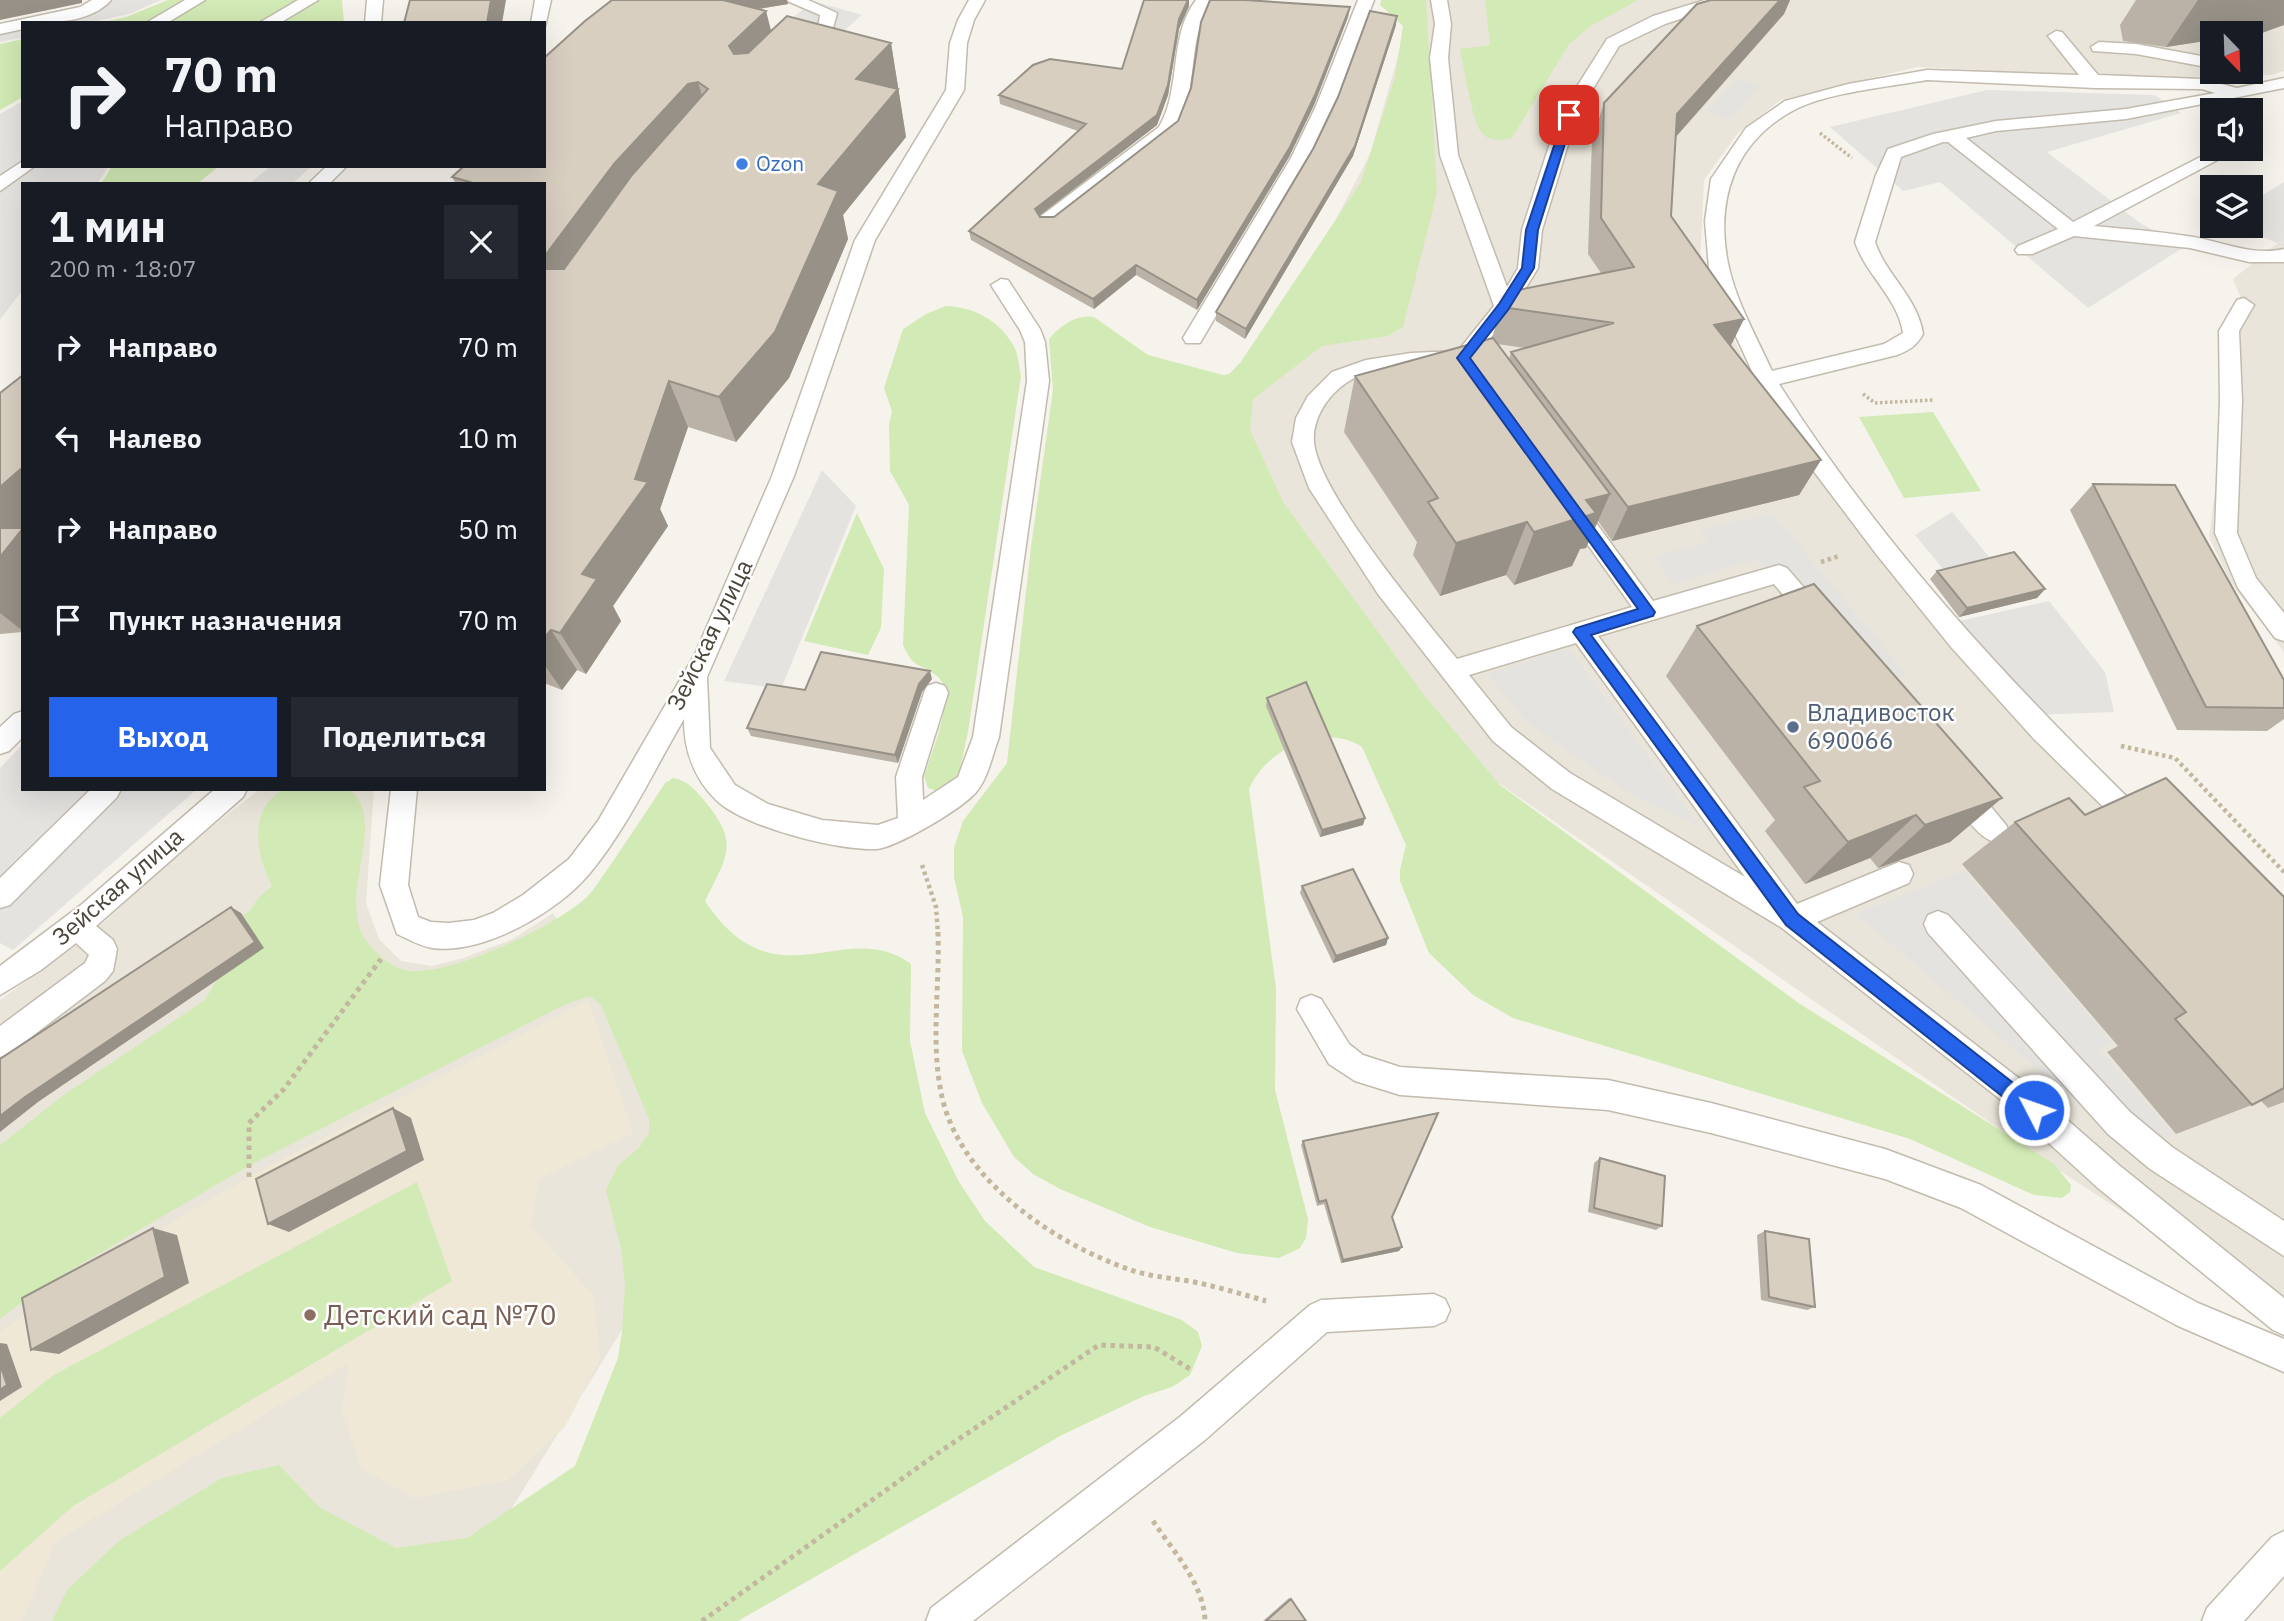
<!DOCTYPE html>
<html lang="ru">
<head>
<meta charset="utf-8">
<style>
	:root { --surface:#171b24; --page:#242831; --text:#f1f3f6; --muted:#9ea1a6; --accent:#2563eb }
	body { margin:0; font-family:"IBM Plex Sans",sans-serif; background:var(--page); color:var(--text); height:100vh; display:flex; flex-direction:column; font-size:26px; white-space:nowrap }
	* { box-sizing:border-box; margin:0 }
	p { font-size:23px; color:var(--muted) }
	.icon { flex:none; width:38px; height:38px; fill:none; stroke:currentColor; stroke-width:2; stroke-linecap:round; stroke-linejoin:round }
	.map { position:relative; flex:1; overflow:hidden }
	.drawer { position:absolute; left:21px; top:182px; width:525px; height:609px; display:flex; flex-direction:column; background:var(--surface); border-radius:0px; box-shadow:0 7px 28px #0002 }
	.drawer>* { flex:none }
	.top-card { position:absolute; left:21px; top:21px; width:525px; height:147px; border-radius:0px; box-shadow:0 7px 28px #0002; background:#171b24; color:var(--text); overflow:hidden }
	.needle { width:46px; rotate:157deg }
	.tools { position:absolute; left:2200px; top:21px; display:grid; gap:14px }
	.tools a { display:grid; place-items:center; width:63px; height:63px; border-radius:0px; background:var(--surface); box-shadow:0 7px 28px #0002; font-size:35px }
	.pin { position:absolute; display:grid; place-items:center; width:60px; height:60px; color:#fff; margin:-30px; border-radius:14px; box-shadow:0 4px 10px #0006 }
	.me { position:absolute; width:77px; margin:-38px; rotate:311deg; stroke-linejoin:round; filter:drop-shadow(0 0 5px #0008) }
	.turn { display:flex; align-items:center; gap:24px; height:147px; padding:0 28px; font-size:32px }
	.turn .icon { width:91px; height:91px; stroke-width:2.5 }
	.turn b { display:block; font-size:49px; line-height:60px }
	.round { display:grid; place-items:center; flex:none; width:74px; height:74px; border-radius:0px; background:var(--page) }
	.summary { display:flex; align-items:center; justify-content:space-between; height:119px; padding:0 28px }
	h1 { font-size:42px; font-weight:700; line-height:52px }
	.action { display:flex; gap:14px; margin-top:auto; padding:14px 28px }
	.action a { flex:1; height:80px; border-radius:0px; background:var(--accent); color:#fff; font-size:28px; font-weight:700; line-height:80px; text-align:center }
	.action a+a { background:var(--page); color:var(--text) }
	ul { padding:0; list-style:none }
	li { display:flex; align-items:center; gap:21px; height:91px; padding:0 28px }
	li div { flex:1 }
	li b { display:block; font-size:26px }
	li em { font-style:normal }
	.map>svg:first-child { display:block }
	.residential { fill:#eae5da; fill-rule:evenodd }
	.education { fill:#efe8d6 }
	.green { fill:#d2eab5 }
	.parking { fill:#e5e3e0 }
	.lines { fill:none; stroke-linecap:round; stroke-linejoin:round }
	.service-casing { stroke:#c2bbae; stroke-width:3 }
	.path-far2 { stroke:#c4b79f; stroke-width:3.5; stroke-dasharray:2.5 2.5; stroke-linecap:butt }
	.path-far1 { stroke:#c4b79f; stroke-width:4.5; stroke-dasharray:3.5 3.5; stroke-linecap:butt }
	.path { stroke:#c4b79f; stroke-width:5; stroke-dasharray:4.5 4.5; stroke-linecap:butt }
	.service { fill:#fff; fill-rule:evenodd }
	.wall { fill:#bab2a6; fill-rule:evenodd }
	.shaded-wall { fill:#979187 }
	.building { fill:#d8cfc1; stroke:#979187; stroke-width:2 }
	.route { fill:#2563eb; stroke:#184099; stroke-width:2 }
	.shop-dot { fill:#3f7fe0; stroke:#fff; stroke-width:2.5 }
	.service-dot { fill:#5c6f8a; stroke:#fff; stroke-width:2.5 }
	.education-dot { fill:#8d6e63; stroke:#fff; stroke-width:2.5 }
	.labels { text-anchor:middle; stroke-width:5; stroke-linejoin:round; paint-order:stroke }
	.far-shop-label { font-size:21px; fill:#366cbe; stroke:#fff; text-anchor:start }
	.street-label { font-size:24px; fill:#4b4439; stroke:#fff }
	.service-label { font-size:24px; fill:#4e5e75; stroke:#fff; text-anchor:start }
	.near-education-label { font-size:28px; fill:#785e54; stroke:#fff; text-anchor:start }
</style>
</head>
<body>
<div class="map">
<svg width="2284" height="1621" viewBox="0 0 2284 1621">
	<rect width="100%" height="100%" fill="#f6f3ec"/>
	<!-- residential -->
	<path class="residential" d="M1414 0H2284V71L2271 75 2140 78 1917 67 1781 100 1738 133 1704 180 1700 267 1753 380 1778 418 2284 995V1316L2060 1171 1491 778 1350 606 1246 456 1242 398 1370 154ZM2212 33H2250V72H2212Z
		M2284 238V652L2231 583 2209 537 2240 296 2233 279Z
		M260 789H374L366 903 379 939 401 961 432 966 463 958 513 939 553 913 721 1170 442 1621H0V1000L89 936 186 847Z"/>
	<!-- education -->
	<path class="education" d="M588 1000 633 1133 539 1179 531 1226 593 1295 600 1359 565 1427 508 1480 414 1498 362 1469 342 1412 349 1363 55 1542 22 1621H0V1333L48 1296 249 1177Z"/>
	<!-- green -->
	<path class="green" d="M168 0H342L344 23H99L126 17Z
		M1381 0H1426L1437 190 1433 209 1403 327 1388 336 1322 346 1253 399 1250 430 1283 502 1424 695 1500 785 1800 1004 2054 1164 2071 1185 2070 1192 2062 1198 2034 1195 1910 1139 1513 1018 1473 995 1429 953 1400 881V870L1406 845 1362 747C1323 722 1266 749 1249 789L1276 988 1275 1090 1308 1219 1306 1238 1300 1248 1279 1258 1237 1253 1150 1227 1060 1189 1033 1174 1014 1157 982 1103 962 1051 963 917 954 877V848L963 821 1007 763 1031 547 1053 390 1049 339C1060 326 1076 314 1094 317L1148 355 1223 375 1229 374 1240 363 1361 182 1395 77 1403 26 1380 5Z
		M1485 0H1638L1591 26 1569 44 1512 138C1501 141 1489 142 1481 132 1472 121 1464 66 1460 49L1490 45Z
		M23 39V97L0 110V44Z
		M112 166H219L197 184H101Z
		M946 306C973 307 997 319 1012 343 1018 351 1019 366 1021 376L968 732 959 774 937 791 928 788 924 776C931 754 957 694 938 677 920 661 915 672 903 645L909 505 890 471 889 425 892 411 884 388 903 329 926 314Z
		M1933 412 1981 491 1904 498 1859 417Z
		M857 513 884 569 881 628 868 655 804 641Z
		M673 778C688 781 693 788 703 799 740 843 728 854 705 901 776 1008 844 915 911 964L910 1041 925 1113 959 1182 985 1221 1034 1267 1182 1320 1198 1332 1202 1346 1190 1375 1172 1387 1144 1396 1062 1435 738 1621H52L67 1590 120 1540 222 1478 279 1465 319 1507 396 1548 467 1538 575 1466 618 1358 622 1331 625 1285 621 1248 606 1190 618 1165 639 1148 649 1133V1119L601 1005 590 996 566 1004 250 1165 42 1287 0 1319V1145L64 1095 205 1000 217 979 213 934 250 911 258 898 272 886C256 856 247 807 285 789H349C389 822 339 888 363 936 370 948 385 962 398 968 435 986 559 924 587 897 595 889 602 876 609 867 628 839 647 811 665 783Z
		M417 1182 452 1281 73 1506 0 1571V1418L52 1376Z"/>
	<!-- parking -->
	<path class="parking" d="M114 0H161L129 14 88 23H23V37L0 42V24Z
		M813 1 862 15 839 35 789 21Z
		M1738 78 1760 86 1729 120 1706 111Z
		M1987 90 2155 95 2181 113 2047 152 2140 223 2184 247 2088 308 1940 182 1903 191 1830 127Z
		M23 101V166H109L97 184H23V289L0 320V114Z
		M271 166H312L292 184H249Z
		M2284 182V246L2236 226H2250L2251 202Z
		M822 470 856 506 781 689 724 681Z
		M1952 512 1991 559 1944 570 1915 535Z
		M1772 513 1907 675 1863 688 1757 559 1673 584 1653 556 1708 543 1701 530Z
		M2049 601 2105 672 2114 712 2034 715 1955 622Z
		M1569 648 1700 827 1634 796 1529 724 1487 674Z
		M23 744V789H197L13 950 0 943V768Z
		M1964 871 2112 1042 2099 1049 2173 1134 2138 1155 1856 914Z"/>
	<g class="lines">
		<defs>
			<path id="service" d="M92 0H111C91 23 51 23 23 23V29L0 34V24L80 7Z
				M185 0H205L167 23H146Z
				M298 0H318L280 23H259Z
				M367 0H383L381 23H365Z
				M535 0H551L545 27 544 23H531Z
				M785 0H808L837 13 833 28 805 53 799 54 791 49 819 22 820 15Z
				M969 0H985L974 20 967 43 964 90 875 240 794 476 707 677 710 748 735 785 768 804 822 820 878 825 898 818 896 777 924 693 927 686 936 683 945 686 948 693 922 777 923 800 958 777 973 737 1027 381 1025 342 1020 330 991 285 1001 279 1008 280 1040 329 1045 342 1049 381 999 737C993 753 988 778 977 791 964 808 897 847 877 849 838 851 744 827 716 800 693 777 684 750 684 719 654 770 628 827 590 873 558 912 483 955 432 948 420 946 408 939 397 934L380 885 391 789H417L408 885 418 917 431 922 449 923 474 920 493 913 523 895 569 859 598 821 695 654 772 476 855 240 946 90 950 43 958 20Z
				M1196 0H1212C1185 39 1201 87 1175 130L1055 224H1041L1038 220 1041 216 1159 127C1182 88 1168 36 1196 0Z
				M1358 0H1374L1334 106 1309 158 1200 343H1186L1183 338 1291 158 1316 106Z
				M1431 0H1447L1451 24 1448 58 1458 155 1507 287 1518 268 1522 230 1559 115 1607 39 1653 16 1705 0H1730L1728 3 1665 24 1619 46 1577 115 1542 230 1538 268 1511 312 1471 363C1432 374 1382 358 1346 383 1328 395 1312 419 1314 442 1318 492 1422 616 1457 659L1632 607 1561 507 1564 501 1572 499 1580 501 1653 601 1779 565 1787 568 1825 612 1829 619 1825 626 1817 628 1809 626 1774 584 1598 636 1797 904 1899 862 1909 865 1913 874 1909 883 1817 922 2025 1083 2120 1166 2284 1298V1335L2273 1330 2098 1188 2005 1103 1782 928 1552 789 1493 741 1378 594 1309 488 1292 442 1296 418 1308 396 1332 372 1366 360 1411 353 1458 351 1494 306 1440 155 1430 58 1435 24ZM1576 643 1745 877 1570 773 1511 727 1469 675Z
				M2056 31 2062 32 2098 75 2202 79 2237 88 2284 78V88L2126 119 1996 131 1966 138 2073 222 2216 149H2238L2094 226C2125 229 2156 231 2187 236 2219 240 2252 257 2284 249V262H2249L2190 248 2074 236 2032 254H2018L2015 250 2018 246 2058 229 1948 142H1943L1901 157 1875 242C1886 275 1918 298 1923 334 1916 346 1910 350 1897 355L1779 384C1882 546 2012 686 2149 818L2153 826 2149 834 2140 838 2131 834 2034 739 1951 647 1877 555 1800 453 1756 380 1728 319 1709 268 1705 221 1711 179 1746 128 1785 101 1848 84 1927 70 2079 75 2048 36ZM1927 80 2095 88 2202 89 2215 93 2126 109 1996 121 1933 134 1888 149 1876 175 1855 242C1866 275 1898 298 1903 333L1884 344 1772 371C1757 338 1737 303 1729 268 1714 201 1734 141 1796 109 1830 92 1889 87 1927 80Z
				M2099 42 2136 44 2212 58V68L2136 54 2093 51 2091 47Z
				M23 161V166H35L0 191V176Z
				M327 166H347L329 184H308Z
				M2244 298 2254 305 2239 331 2242 401 2237 533 2256 578 2284 613V641L2275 638 2238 588 2215 533 2220 401 2219 331 2237 300Z
				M23 711V737L9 751 0 754V727L14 714Z
				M1959 776 1968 779 2006 825 2010 833 2006 841C1983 850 1963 812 1950 795L1946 787 1950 779Z
				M91 789H121L117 797 10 905 0 908V878Z
				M215 789H247L243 797 96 926 113 940 117 949 113 971 105 981 10 1053 0 1057V1026L85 963 89 955 76 943 41 970 0 995V966L81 905Z
				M1938 911 1948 915 2130 1112 2172 1147 2284 1221V1256L2150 1169 2108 1134 1928 933 1924 924 1928 915Z
				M1311 995 1321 999 1349 1044 1363 1055 1400 1067 1608 1080 1711 1103 1885 1149 1981 1185 2198 1303 2284 1339V1372L2176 1325 1961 1208 1885 1179 1711 1133 1608 1110 1400 1095 1355 1081 1329 1064 1297 1009 1301 999Z
				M1434 1294 1445 1299 1450 1310 1445 1321 1434 1326 1327 1332 1205 1440 973 1621H926L931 1608 1181 1416 1310 1305 1321 1300Z
				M2284 1531V1576L2244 1621H2202L2207 1608 2272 1537Z"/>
		</defs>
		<!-- service casing -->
		<use href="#service" class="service-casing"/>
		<!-- path-far2 -->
		<path class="path-far2" d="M1820 133 1852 158
			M1863 394 1875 403 1933 400"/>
		<!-- path-far1 -->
		<path class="path-far1" d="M1821 562 1839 556
			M2121 746 2175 758 2284 872
			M922 865 936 907 938 934"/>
		<!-- path -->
		<path class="path" d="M938 932C940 987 930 1043 942 1097 961 1181 1055 1244 1131 1270 1151 1277 1173 1278 1194 1282 1218 1287 1242 1294 1266 1301
			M249 1177V1123L284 1089 381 959
			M1153 1521C1173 1551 1204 1584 1205 1621
			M702 1621 941 1451 1099 1345 1154 1347 1190 1369"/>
		<!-- service -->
		<use href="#service" class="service"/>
	</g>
	<!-- wall -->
	<path class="wall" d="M612 0H787L788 4 759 9 766 11 771 32 891 43 906 137 843 215 848 239 789 378 736 442 688 427 660 509 668 526 613 606 621 621 586 674 577 670 562 690 544 683V184H456L452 177 544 166Z
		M1780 0H1790L1784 14 1676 137 1671 216 1744 319 1731 345 1821 460 1799 495 1612 541 1598 521 1586 548 1580 549 1572 566 1514 585 1506 575 1440 596 1413 555 1417 542 1344 432 1355 376 1492 338 1501 307 1601 273 1588 254 1592 140 1604 103ZM1497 344 1525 348 1511 352 1509 359Z
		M2136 0H2284L2251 37 2255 33 2166 47 2123 41 2120 25Z
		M1189 6 1179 29 1168 95 1157 125 1040 216V217H1054L1350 7 1348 17 1314 105 1289 157 1197 310 1136 275 1094 309 971 240 969 231 1078 131 1000 104 999 95 1122 69Z
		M1396 25 1353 156 1245 339 1216 321V312Z
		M23 375V632L0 634V393Z
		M2093 484 2284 680V719L2267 731 2177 730 2070 510Z
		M1937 571 2045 589 2037 598 1959 617 1930 579Z
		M1697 626 2002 798 1950 842 1878 868 1870 858 1805 884 1765 831 1775 820 1666 676Z
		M932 679 922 692 898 763 751 736 747 728 805 690Z
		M1267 698 1365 818 1363 825 1320 837 1266 706Z
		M2085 815 2284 897V1102L2268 1108 2260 1100 2252 1105 2176 1134 2107 1052 2118 1046 1962 864 2015 822Z
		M1302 886 1388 938 1386 945 1333 963 1300 893Z
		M1303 1141 1392 1217 1399 1251 1341 1263 1324 1204 1317 1206 1301 1145Z
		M1600 1158 1662 1226 1656 1230 1588 1212 1594 1163Z
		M1765 1231 1815 1307 1807 1310 1761 1300 1757 1235Z
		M1289 1598 1291 1599 1306 1621H1263Z"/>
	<!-- shaded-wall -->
	<path class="shaded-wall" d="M0 0H82V3L0 20Z
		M491 0H506L502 23H487Z
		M704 0H787L788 4 709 17Z
		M1188 0H1189V6L1179 29 1168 95 1157 125 1036 218 1035 209 1179 19Z
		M1780 0H1790L1784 14 1663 151 1677 114Z
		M2198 0H2284V25L2251 37 2255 33H2212V40L2166 47Z
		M1350 7 1348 17 1314 105 1289 157 1197 310V300Z
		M766 11 778 58 742 93 729 46Z
		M1397 16 1396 25 1353 156 1245 339 1246 329Z
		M891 43 906 137 843 215 848 239 789 378 736 442 719 397 818 184 856 79Z
		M698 82 712 130 567 302 544 268V257L614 164 688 84Z
		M1136 265V275L1094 309 1093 299Z
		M1744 319 1726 355 1714 325Z
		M669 381 688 427 660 509 668 526 613 606 621 621 586 674 560 633 582 574 635 479Z
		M1821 460 1799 495 1612 541 1628 507Z
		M23 467V631L0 613V487Z
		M1610 494 1586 548 1580 549 1572 566 1514 585 1534 532 1586 500Z
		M1527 522 1506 575 1440 596 1456 543Z
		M2045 589 2037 598 1959 617 1967 608Z
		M551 630 577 670 562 690 544 664V638Z
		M930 671 932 679 922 692 898 763 895 755 919 684Z
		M2002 798 1950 842 1878 868 1925 825Z
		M1916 815 1870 858 1805 884 1848 842Z
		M1365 818 1363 825 1320 837 1322 830Z
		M231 907 241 913 264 948 38 1102 0 1132V1116Z
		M1388 938 1386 945 1333 963 1336 956Z
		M393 1108 411 1118 424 1160 289 1232 268 1224Z
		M153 1228 177 1235 189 1283 59 1354 31 1350Z
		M1402 1247 1399 1251 1341 1263 1343 1260Z
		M0 1343 7 1344 22 1387 0 1401Z"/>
	<!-- building -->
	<path class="building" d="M410 0H491L487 23H404Z
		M612 0H723L766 11 729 46 734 54 748 53 787 16 891 43 856 79 898 89 818 184 838 191 775 332 719 397 669 381 635 479 648 482 582 574 597 579 560 633 551 630 544 638V268L545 269H564L632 175 708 89 698 82 688 84 614 164 544 257V184H468L470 182 452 177 464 166H544V58L585 21Z
		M1144 0H1188L1179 19 1168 85 1157 115 1035 209 1040 217H1054L1178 121 1191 88 1201 22 1210 0H1245L1350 7 1315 95 1290 147 1197 300 1136 265 1093 299 969 231 1086 124 999 95 1033 65 1050 59 1122 69Z
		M1711 0H1780L1677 114 1671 216 1744 319 1714 325 1821 460 1628 507 1511 352 1614 323 1501 307 1513 291 1634 267 1601 218 1604 103 1697 4Z
		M1370 11 1397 16 1355 146 1246 329 1216 312 1313 149 1338 97Z
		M1493 338 1610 494 1586 500 1596 513 1534 532 1527 522 1456 543 1428 502 1438 498 1355 376Z
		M23 375V467L0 487V393Z
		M2093 484 2175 485 2284 680V708L2206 707Z
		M0 528H23L0 557Z
		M2014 552 2045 589 1967 608 1937 571Z
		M1814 584 2002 798 1925 825 1916 815 1848 842 1804 787 1820 781 1697 626Z
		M821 652 930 671 919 684 895 755 747 728 767 684 805 690Z
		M1306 682 1365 818 1322 830 1267 698Z
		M2166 778 2284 897V1088L2252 1105 2175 1019 2186 1012 2015 822 2069 798 2085 815Z
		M1353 869 1388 938 1336 956 1302 886Z
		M231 907 255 942 25 1097 0 1116V1059Z
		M393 1108 407 1151 268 1224 256 1179Z
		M1438 1113 1392 1217 1402 1247 1343 1260 1326 1200 1319 1202 1303 1141Z
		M1600 1158 1665 1176 1662 1226 1594 1208Z
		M153 1228 165 1277 31 1350 22 1298Z
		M1765 1231 1809 1239 1815 1307 1769 1297Z
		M0 1364 7 1385 0 1390Z
		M1291 1599 1306 1621H1266Z"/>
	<!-- route -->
	<path class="route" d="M1565 113 1574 115 1538 230 1534 268 1508 310 1470 358 1655 612 1653 616 1591 635 1798 914 2040 1104 2043 1110 2040 1116 2034 1119 2027 1116 1786 925 1573 632 1576 628 1638 609 1457 358 1499 304 1522 268 1526 230Z"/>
	<!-- markers -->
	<circle class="shop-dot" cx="742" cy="164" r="7"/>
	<circle class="service-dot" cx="1793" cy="727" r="7"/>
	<circle class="education-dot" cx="310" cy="1315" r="7"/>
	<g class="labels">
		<!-- far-shop labels -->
		<g class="far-shop-label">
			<text x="756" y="171">Ozon</text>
		</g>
		<!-- street labels -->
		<g class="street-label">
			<text transform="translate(710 635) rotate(-64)" y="8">Зейская улица</text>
			<text transform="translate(118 887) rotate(-41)" y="8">Зейская улица</text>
		</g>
		<!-- service labels -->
		<g class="service-label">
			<text x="1807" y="721">Владивосток<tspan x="1807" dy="28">690066</tspan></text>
		</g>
		<!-- near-education labels -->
		<g class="near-education-label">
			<text x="324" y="1325">Детский сад №70</text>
		</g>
	</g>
</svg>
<div class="tools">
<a><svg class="needle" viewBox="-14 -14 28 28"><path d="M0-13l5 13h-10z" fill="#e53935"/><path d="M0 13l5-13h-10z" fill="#9ea1a6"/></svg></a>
<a><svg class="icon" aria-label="sound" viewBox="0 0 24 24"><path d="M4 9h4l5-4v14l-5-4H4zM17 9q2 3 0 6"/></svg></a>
<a><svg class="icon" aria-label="layers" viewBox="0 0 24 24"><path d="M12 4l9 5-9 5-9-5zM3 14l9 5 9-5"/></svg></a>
</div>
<div class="pin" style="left:1569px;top:115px;background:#d93025"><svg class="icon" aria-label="arrive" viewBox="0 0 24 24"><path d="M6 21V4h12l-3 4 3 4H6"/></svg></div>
<svg class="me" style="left:2034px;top:1110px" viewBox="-20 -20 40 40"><circle r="17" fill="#2563eb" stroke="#fff" stroke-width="3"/><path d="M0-11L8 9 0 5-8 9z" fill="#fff"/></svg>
<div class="top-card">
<div class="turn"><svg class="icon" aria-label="right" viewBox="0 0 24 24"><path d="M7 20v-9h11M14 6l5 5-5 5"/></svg><div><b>70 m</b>Направо</div></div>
</div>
<section class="drawer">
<div class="summary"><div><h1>1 мин</h1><p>200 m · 18:07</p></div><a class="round"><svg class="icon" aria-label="close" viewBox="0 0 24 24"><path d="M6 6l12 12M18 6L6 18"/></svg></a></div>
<ul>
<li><svg class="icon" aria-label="right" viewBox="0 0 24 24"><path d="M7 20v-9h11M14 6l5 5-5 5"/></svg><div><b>Направо</b></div><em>70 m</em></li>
<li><svg class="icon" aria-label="left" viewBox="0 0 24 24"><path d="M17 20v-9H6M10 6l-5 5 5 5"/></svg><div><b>Налево</b></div><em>10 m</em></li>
<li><svg class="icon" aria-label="right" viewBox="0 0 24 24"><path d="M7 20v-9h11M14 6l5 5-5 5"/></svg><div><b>Направо</b></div><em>50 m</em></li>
<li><svg class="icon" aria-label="arrive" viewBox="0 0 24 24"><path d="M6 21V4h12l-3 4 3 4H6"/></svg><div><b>Пункт назначения</b></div><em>70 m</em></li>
</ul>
<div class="action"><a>Выход</a><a>Поделиться</a></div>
</section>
</div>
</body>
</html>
